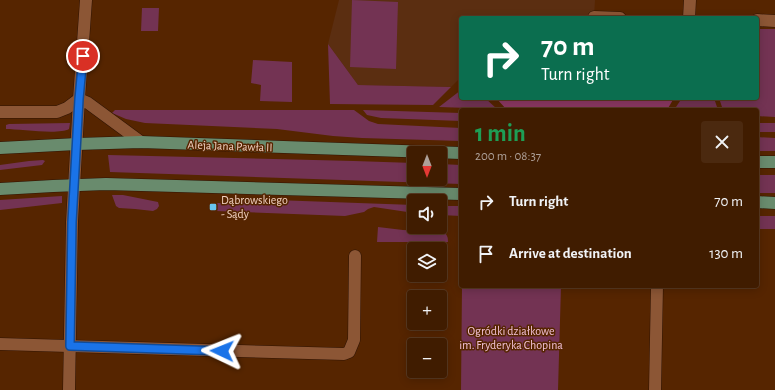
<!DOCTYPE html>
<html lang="en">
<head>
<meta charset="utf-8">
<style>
	:root { --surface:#401c00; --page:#4b290f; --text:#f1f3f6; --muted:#aea199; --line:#593a22 }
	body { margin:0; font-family:"Alegreya Sans",sans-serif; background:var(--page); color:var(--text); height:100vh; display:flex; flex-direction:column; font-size:15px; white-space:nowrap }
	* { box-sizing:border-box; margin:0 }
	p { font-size:13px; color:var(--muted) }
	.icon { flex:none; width:22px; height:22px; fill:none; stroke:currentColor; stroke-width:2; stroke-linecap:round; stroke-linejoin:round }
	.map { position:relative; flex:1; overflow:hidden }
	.panel { position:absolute; left:459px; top:108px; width:300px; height:180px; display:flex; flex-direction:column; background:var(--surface); border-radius:4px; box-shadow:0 2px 10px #0003,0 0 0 1px var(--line) }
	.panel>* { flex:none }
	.banner { position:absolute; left:459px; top:16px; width:300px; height:84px; border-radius:4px; box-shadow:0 2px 10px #0003,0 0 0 1px var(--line); background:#0b6e4f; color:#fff; overflow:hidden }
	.needle { width:26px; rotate:180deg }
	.tools { position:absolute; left:407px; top:146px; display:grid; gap:8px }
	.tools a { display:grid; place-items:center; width:40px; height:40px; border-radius:4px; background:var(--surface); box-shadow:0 2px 10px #0003,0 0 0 1px var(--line); font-size:20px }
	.pin { position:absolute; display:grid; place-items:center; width:34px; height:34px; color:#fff; margin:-17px; border:2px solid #fff; border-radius:50%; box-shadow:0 1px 4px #0007 }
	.me { position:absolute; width:44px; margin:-22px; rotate:272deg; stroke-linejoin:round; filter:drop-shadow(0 0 3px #0008) }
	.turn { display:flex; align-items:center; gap:14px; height:84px; padding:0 16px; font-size:18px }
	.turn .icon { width:52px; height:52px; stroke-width:2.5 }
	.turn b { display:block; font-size:28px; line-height:34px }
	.round { display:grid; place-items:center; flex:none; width:42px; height:42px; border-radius:4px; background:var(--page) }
	.overview { display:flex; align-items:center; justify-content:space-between; height:68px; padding:0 16px }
	h1 { font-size:24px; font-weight:600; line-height:30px; color:#1e9e55 }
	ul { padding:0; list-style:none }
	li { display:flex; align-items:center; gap:12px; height:52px; padding:0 16px }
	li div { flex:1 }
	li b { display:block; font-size:15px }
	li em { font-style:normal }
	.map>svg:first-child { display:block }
	.built { fill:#5b2e11 }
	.green { fill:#733353 }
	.forest { fill:#8e3964 }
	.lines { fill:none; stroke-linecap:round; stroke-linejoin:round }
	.street-casing { stroke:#2f1404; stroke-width:13 }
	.secondary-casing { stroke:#2f1404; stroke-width:13 }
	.primary-casing { stroke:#2f1404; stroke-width:13 }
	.street { stroke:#8c5635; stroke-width:12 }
	.secondary { stroke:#8c5635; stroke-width:12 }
	.primary { stroke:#698b6d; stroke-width:12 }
	.route-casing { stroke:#114b97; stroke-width:10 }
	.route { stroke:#1a73e8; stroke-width:7 }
	.poi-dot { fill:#68c4f0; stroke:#562500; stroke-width:1.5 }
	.labels { text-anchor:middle; stroke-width:3; stroke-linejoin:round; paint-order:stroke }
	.street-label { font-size:12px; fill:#f1d1c0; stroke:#562500 }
	.poi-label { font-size:12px; fill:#f1d1c0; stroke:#562500; text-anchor:start }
	.park-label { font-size:12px; fill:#f1c0d5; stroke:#562500 }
</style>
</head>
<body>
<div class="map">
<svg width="775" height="390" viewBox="0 0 775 390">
	<rect width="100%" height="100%" fill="#562500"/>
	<!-- built -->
	<path class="built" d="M339 0H595L594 18H461V77L451 87 358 85 328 44Z"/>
	<!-- green -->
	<path class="green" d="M352 0 398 2 396 69 350 67Z
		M142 8H159L158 31H141Z
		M757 29H775V117L757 116V110H723L720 101H724V98H757Z
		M328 44 358 85 451 87 433 105 330 104Z
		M253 60 292 62V102L260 101 261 85 251 83Z
		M461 90V98H485L497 109 439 107Z
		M682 98H714L718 110H674Z
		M115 110H354L369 121 378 124 461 128V141L362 138 333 136 277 129 145 123 126 119 112 113Z
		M363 110 461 113V121L381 118 367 115Z
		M70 123 69 129C59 135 19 129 6 129V125L9 124Z
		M757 123H775V132H757Z
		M757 137 775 138V151H757Z
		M108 155 354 161 414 163V179H440V164L461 165V184L110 172Z
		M43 160 45 161 42 165 0 170V165L29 161Z
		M757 175H775V193H757Z
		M112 195H123L158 202 159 206 157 209 153 211 135 209 119 208 116 206Z
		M62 196V203L0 210V200Z
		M245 199 414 205V213L374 207 368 209 364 212 345 216 216 211V203H223Z
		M440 206H461V216L440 215Z
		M757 216H775V229H757Z
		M378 227 403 230 443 232C448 235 448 238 448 242H377Z
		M462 286H561L558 390H461Z"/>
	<!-- forest -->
	<path class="forest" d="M496 98H674L667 110H507Z"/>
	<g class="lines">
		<defs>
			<path id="street" d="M594 17 620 18
				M689 18 690 0
				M757 20 775 21
				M0 112H57L67 108 79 99
				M0 344 344 354 349 352 354 340 355 256
				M655 390 657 286"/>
			<path id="secondary" d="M79 99 88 103 141 142
				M69 390 72 222 79 99 86 0"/>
			<path id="primary" d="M0 148 77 144 141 142 461 153
				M757 162H775
				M0 189 53 186 106 184 461 194
				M757 202 775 203"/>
		</defs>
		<!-- street casing -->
		<use href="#street" class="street-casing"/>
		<!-- secondary casing -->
		<use href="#secondary" class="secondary-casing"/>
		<!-- primary casing -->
		<use href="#primary" class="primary-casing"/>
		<!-- street -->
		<use href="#street" class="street"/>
		<!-- secondary -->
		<use href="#secondary" class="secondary"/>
		<!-- primary -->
		<use href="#primary" class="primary"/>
	</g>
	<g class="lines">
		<defs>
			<path id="route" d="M83 56 79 99 72 222 70 346 222 351"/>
		</defs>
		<!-- route casing -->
		<use href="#route" class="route-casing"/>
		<!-- route -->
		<use href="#route" class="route"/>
	</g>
	<!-- markers -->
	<rect class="poi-dot" x="209" y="203" width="8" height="8" rx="2"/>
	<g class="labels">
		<!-- street labels -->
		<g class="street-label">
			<text transform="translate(230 146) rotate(2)" y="4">Aleja Jana Pawła II</text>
		</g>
		<!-- poi labels -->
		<g class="poi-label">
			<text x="221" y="204">Dąbrowskiego<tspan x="221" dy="14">- Sądy</tspan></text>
		</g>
		<!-- park labels -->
		<g class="park-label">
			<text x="511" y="335">Ogródki działkowe<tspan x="511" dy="14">im. Fryderyka Chopina</tspan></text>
		</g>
	</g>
</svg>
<div class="tools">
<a><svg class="needle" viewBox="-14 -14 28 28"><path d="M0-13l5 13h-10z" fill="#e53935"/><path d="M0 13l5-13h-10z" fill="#aea199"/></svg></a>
<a><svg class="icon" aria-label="sound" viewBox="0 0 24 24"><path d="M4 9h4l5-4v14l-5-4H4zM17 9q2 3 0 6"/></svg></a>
<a><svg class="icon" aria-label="layers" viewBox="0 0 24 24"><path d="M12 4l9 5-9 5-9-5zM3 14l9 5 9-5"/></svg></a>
<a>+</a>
<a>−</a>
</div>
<div class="pin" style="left:83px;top:56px;background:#d93025"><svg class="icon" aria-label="arrive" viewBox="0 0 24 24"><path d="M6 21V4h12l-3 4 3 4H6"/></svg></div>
<svg class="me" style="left:222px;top:351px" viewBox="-20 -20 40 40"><path d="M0-17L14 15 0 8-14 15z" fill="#1a73e8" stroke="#fff" stroke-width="4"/></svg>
<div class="banner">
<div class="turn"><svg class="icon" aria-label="right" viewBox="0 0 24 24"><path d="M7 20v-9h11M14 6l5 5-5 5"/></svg><div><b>70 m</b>Turn right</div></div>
</div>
<section class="panel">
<div class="overview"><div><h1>1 min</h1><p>200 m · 08:37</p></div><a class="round"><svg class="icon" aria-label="close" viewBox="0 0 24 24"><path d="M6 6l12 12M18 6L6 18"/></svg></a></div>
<ul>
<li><svg class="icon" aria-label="right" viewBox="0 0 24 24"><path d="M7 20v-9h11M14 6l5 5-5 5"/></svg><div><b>Turn right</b></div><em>70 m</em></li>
<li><svg class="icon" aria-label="arrive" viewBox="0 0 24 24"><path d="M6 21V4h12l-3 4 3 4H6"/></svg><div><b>Arrive at destination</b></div><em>130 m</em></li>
</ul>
</section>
</div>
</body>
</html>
